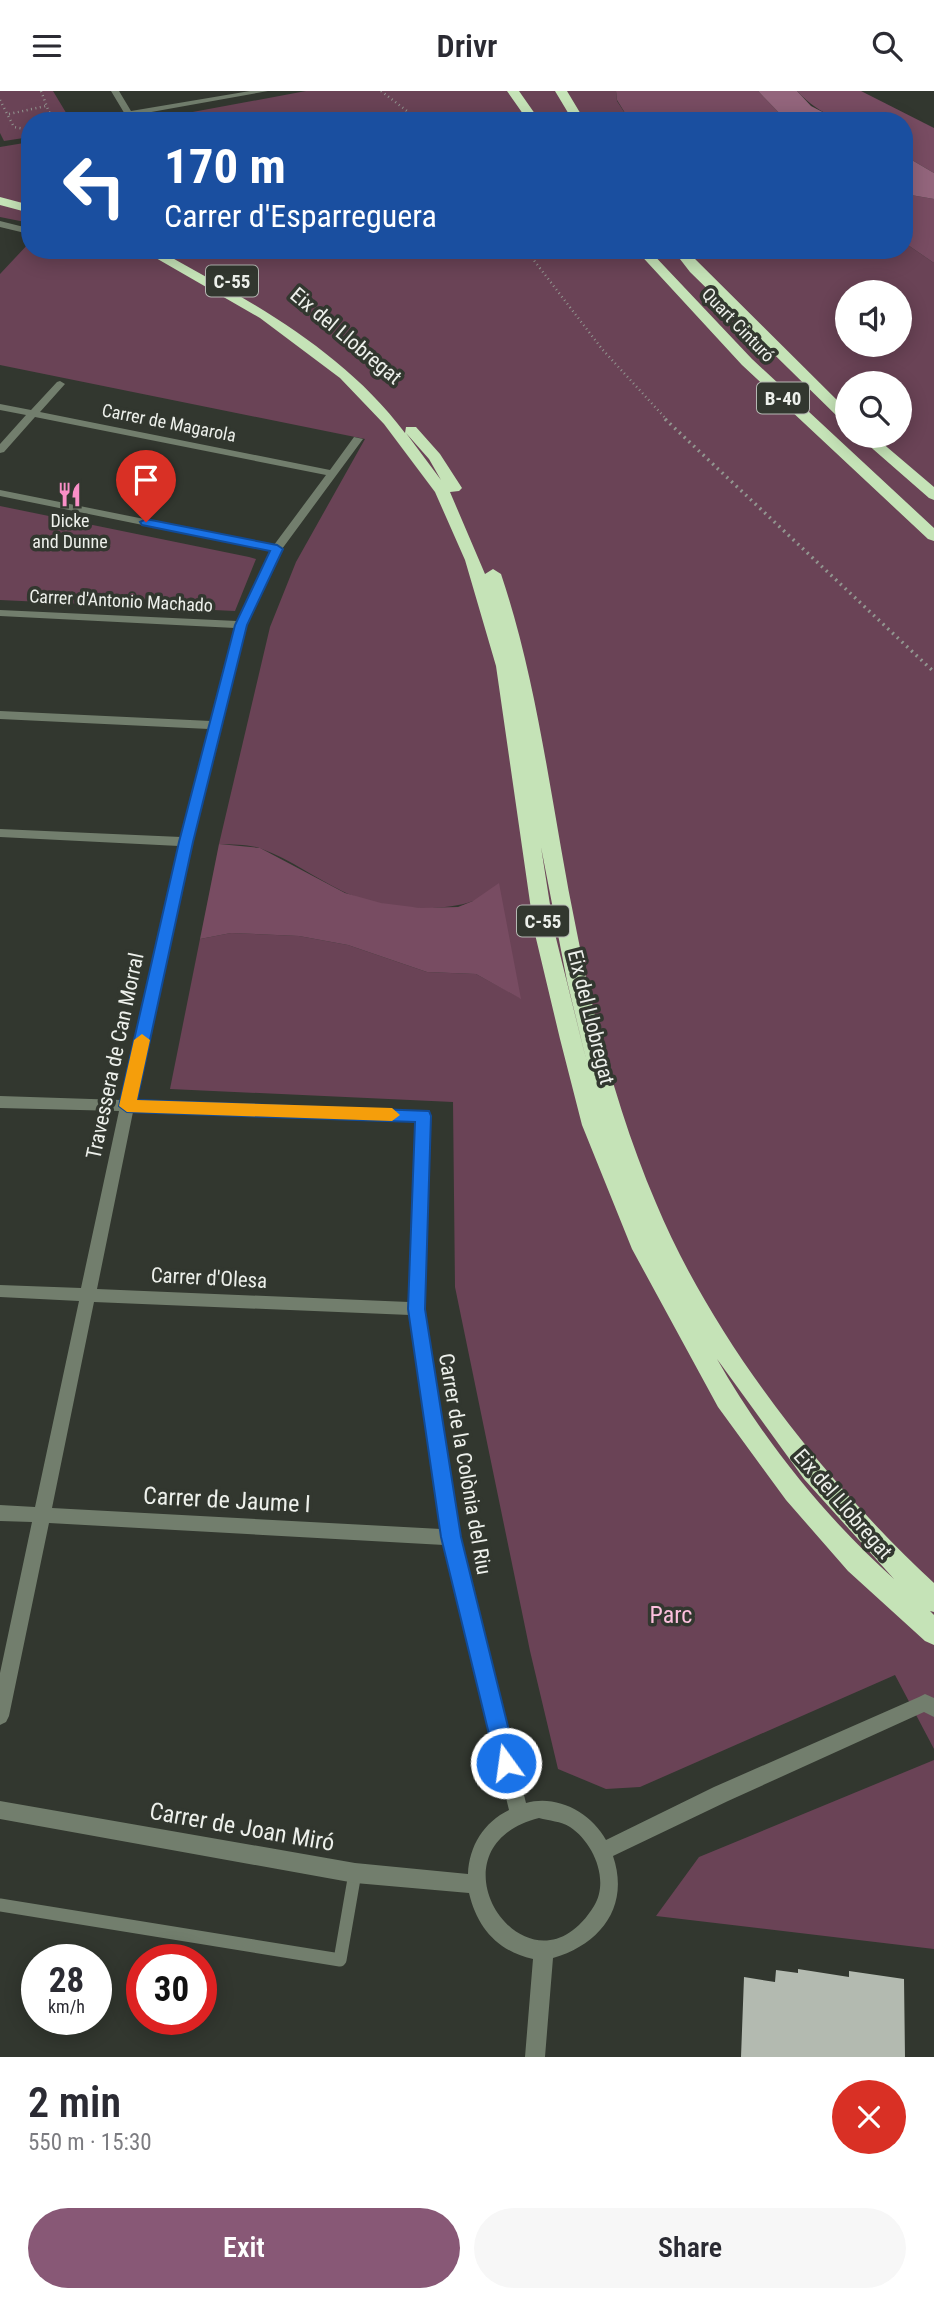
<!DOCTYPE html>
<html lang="en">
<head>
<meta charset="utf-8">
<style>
	:root { --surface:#fff; --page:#f7f7f7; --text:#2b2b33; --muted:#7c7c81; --accent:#885876 }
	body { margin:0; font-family:"Roboto Condensed",sans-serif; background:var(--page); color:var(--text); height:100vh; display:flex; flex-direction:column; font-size:26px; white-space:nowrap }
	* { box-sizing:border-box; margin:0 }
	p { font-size:23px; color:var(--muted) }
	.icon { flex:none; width:38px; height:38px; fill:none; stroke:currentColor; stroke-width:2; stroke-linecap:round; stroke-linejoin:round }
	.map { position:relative; height:1966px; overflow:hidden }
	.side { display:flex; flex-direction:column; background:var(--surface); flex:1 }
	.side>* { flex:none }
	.top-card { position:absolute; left:21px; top:21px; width:892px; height:147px; border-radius:28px; box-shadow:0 4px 18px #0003; background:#1a4fa0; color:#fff; overflow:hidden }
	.buttons { position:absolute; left:835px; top:189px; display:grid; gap:14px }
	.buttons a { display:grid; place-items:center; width:77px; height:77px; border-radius:50%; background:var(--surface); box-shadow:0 4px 18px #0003; font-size:35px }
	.speed { position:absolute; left:21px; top:1853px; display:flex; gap:14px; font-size:35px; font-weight:700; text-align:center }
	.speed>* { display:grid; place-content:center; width:91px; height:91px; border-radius:50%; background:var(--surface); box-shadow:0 4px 18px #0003; line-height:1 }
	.speed small { font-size:18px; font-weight:400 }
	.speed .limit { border:10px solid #d22; background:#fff; color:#111 }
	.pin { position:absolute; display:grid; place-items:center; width:60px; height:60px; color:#fff; margin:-72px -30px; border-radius:50% 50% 50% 0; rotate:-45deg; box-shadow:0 0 7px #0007 }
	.pin .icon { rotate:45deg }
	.me { position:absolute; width:77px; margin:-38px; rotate:346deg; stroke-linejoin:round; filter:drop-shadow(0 0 5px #0008) }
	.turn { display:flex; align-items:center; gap:24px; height:147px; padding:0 28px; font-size:32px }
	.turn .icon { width:91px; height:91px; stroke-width:2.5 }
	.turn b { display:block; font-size:49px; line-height:60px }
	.round { display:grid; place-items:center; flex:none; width:74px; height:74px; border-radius:37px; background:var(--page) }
	.head { display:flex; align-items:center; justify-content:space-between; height:119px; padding:0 28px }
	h1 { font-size:42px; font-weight:600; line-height:52px }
	.cta { display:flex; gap:14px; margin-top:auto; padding:14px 28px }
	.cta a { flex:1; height:80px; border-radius:42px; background:var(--accent); color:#fff; font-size:28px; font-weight:600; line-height:80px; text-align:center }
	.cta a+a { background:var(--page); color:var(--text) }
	header { display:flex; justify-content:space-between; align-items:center; height:91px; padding:0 28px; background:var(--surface); font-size:32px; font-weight:600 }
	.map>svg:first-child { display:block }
	.green { fill:#6a4356; fill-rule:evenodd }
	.forest { fill:#784c62 }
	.water { fill:#93657c }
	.building { fill:#b3bab0 }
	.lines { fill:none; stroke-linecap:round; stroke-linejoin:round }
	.path-far1 { stroke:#929690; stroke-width:2.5; stroke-dasharray:1 3.5; stroke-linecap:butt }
	.path { stroke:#929690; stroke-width:3.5; stroke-dasharray:2 4.5; stroke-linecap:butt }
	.lane { stroke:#727e6d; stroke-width:13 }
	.street { fill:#727e6d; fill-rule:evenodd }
	.highway { fill:#c5e3b7; fill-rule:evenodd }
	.route { fill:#1a73e8; stroke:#114b97; stroke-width:2 }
	.slow { fill:#f59e0b }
	.labels { text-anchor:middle; stroke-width:7; stroke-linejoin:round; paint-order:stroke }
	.far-street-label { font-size:18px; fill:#edf0eb; stroke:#32372f }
	.far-poi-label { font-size:18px; fill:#edf0eb; stroke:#32372f }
	.shield { fill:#32372f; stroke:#b5b8b3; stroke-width:2 }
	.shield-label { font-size:19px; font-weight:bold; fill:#edf0eb }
	.street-label { font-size:21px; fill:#edf0eb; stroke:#32372f }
	.near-street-label { font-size:24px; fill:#edf0eb; stroke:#32372f }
	.near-park-label { font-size:24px; fill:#fcc0dd; stroke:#32372f }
</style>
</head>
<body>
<header><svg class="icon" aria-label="menu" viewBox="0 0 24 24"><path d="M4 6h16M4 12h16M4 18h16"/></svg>Drivr<svg class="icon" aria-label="search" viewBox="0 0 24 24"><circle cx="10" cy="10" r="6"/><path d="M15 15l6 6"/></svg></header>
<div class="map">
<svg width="934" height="1966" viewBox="0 0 934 1966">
	<rect width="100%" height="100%" fill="#32372f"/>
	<!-- green -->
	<path class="green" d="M0 0H53L71 30 107 24 111 30H30V46L4 50 0 42Z
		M306 0H616L617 10 630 30H144Z
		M30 51V132L0 126V56Z
		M30 151V159H905V152L934 172V1658L895 1584 640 1696 606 1698 558 1678 530 1560 455 1196 453 1011 170 998 200 848 231 842 299 845 348 854 427 881 476 883 520 907 473 810C438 823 376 817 342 800 315 787 290 768 262 758 250 753 233 754 219 753L270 536 296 471 365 348 0 274V183ZM847 201H900V254H847ZM847 292H900V345H847Z
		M0 415 249 466 256 468 235 520 0 509Z
		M934 1669V1858L656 1825 699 1766Z"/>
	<!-- forest -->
	<path class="forest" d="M616 0H758L787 30H630L617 9Z
		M797 0H861L934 37V82L905 65V30C858 30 832 37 797 0Z
		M905 103 934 108V172L905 152Z
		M219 753 260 757 345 802 381 812 421 817 458 816 473 810 499 792 521 908 476 883 427 881 348 854 299 845 231 842 200 848Z"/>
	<!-- water -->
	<path class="water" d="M758 0H797L811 15 840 30H787Z
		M905 65 934 82V108L905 103Z"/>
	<!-- building -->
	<path class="building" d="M798 1878 849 1886V1880L904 1888 905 1966H741L744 1886 775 1891 776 1879 798 1882Z"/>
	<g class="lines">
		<!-- path-far1 -->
		<path class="path-far1" d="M41 0 49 21 66 30
			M381 0 420 30
			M0 9 14 36 30 39
			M9 23 46 15
			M78 30 112 24
			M526 159 602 258 667 329"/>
		<!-- path -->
		<path class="path" d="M665 328 934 581"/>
		<!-- lane -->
		<path class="lane" d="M0 1814 340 1869 355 1782"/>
		<!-- street -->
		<path class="street" d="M111 0H119L131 20 250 0H268L129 25H126Z
			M0 130 28 137 29 139 25 142 0 136Z
			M60 290 65 293 40 321 330 379 354 346 363 348 282 458 247 534 192 751 135 1010 428 1021 430 1025 425 1218 459 1446 526 1712C556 1703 591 1721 606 1749L714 1696 919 1606 925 1603 934 1607V1626L924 1621 728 1710 613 1765C630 1815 601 1853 553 1867L545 1966H525L533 1868C497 1860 477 1836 469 1802L355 1792 0 1728V1710L355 1772 468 1783C469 1755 484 1731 509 1719L444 1454 49 1432 9 1625 6 1631 0 1634V1582L32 1431 0 1430V1414L35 1416 79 1210 0 1206V1194L81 1197 119 1020 0 1017V1005L121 1009 179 755 0 746V738L181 746 209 638 0 628V620L211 630 235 537 0 525V519L237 530 271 460 0 405V399L274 454 326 384 35 326 4 361 0 362V353L26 324 0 319V313L31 319 57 291ZM133 1021 416 1030 409 1211 97 1198ZM94 1211 410 1224 441 1438 52 1417ZM539 1727C549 1730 561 1730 570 1736 593 1751 610 1789 594 1815 530 1919 419 1758 539 1727Z"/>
		<!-- highway -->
		<path class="highway" d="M507 0H519L540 30H528Z
			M555 0H567L585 30H573Z
			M0 106 30 114V122L0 114Z
			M142 159H158C248 209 342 258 405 342L406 336H416L440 363 462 397 459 400 450 401 485 483 493 478 501 483C540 599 552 722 577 842 595 934 619 1025 656 1112 713 1249 825 1391 934 1492V1521L930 1520 934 1524V1554L925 1550 848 1480 786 1409 718 1316 632 1158 582 1034 560 948 534 839 496 575 465 469 435 401 384 333 340 287 260 227ZM406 342 429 368 441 389ZM541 756 567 890 587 972 554 839ZM717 1268 804 1388 894 1488C825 1426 763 1349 717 1268Z
			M636 159H649L752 268 934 437V450L928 448 742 274Z
			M673 159H686L847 319V331L842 330 690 181Z
			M858 345H874L934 396V409L929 407Z"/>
	</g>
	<!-- route -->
	<path class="route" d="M146 428 277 454 283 458 247 534 193 751 137 1009 429 1020 431 1025 425 1218 461 1446 517 1672 514 1680 506 1683 499 1680 496 1672 441 1446 408 1218 415 1031 127 1021 119 1015 179 751 235 534 270 460 142 434 140 431Z"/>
	<!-- slow -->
	<path class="slow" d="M142 943 150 949 137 1009 392 1017 400 1024 392 1030 127 1021 119 1015 134 949Z"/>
	<!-- icons -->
	<defs>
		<symbol id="restaurant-bare" viewBox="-9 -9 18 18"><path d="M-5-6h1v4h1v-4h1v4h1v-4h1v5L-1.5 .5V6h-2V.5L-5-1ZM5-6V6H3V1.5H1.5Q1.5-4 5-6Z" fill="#fa8fc7" stroke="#32372f" stroke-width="2.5" paint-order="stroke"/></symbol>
	</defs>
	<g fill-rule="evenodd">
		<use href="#restaurant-bare" x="52" y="386" width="35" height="35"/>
	</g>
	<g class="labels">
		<!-- far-street labels -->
		<g class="far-street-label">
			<text transform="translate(738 234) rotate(46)" y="6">Quart Cinturó</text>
			<text transform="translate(169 332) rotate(11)" y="6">Carrer de Magarola</text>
			<text transform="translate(121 510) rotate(3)" y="6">Carrer d'Antonio Machado</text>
		</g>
		<!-- far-poi labels -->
		<g class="far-poi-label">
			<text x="70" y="436">Dicke<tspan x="70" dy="21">and Dunne</tspan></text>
		</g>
		<!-- shield labels -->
		<g class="shield">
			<rect x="206" y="174.5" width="52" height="31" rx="5"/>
			<rect x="757" y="291.5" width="52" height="31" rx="5"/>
			<rect x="517" y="814.5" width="52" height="31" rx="5"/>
		</g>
		<g class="shield-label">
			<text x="232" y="197">C-55</text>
			<text x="783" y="314">B-40</text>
			<text x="543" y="837">C-55</text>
		</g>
		<!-- street labels -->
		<g class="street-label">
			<text transform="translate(346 245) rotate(40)" y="7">Eix del Llobregat</text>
			<text transform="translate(591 926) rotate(76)" y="7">Eix del Llobregat</text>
			<text transform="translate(115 965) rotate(-78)" y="7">Travessera de Can Morral</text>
			<text transform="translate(209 1187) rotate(3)" y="7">Carrer d'Olesa</text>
			<text transform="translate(465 1373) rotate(80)" y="7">Carrer de la Colònia del Riu</text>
			<text transform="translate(843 1413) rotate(49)" y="7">Eix del Llobregat</text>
		</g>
		<!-- near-street labels -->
		<g class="near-street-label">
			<text transform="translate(227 1409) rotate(3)" y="8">Carrer de Jaume I</text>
			<text transform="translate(242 1736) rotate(10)" y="8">Carrer de Joan Miró</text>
		</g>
		<!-- near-park labels -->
		<g class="near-park-label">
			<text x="671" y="1532">Parc</text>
		</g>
	</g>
</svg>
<div class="buttons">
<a><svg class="icon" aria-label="sound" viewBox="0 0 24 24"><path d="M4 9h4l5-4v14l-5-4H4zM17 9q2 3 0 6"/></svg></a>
<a><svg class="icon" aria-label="search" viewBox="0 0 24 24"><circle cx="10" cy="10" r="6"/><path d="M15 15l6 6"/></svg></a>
</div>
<div class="speed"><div>28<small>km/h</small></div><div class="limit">30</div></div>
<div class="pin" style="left:146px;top:431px;background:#d93025"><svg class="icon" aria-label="arrive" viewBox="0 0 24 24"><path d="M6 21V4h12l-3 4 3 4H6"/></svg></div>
<svg class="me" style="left:506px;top:1672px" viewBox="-20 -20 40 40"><circle r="17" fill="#1a73e8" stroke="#fff" stroke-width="3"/><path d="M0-11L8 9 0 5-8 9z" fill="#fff"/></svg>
<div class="top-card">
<div class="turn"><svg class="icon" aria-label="left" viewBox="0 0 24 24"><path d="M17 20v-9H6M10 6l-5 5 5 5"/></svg><div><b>170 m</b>Carrer d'Esparreguera</div></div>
</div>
</div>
<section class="side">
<div class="head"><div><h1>2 min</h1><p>550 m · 15:30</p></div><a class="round" style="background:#d93025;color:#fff"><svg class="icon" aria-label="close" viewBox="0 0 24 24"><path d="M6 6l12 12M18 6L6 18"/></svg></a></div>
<div class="cta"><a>Exit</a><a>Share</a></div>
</section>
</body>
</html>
